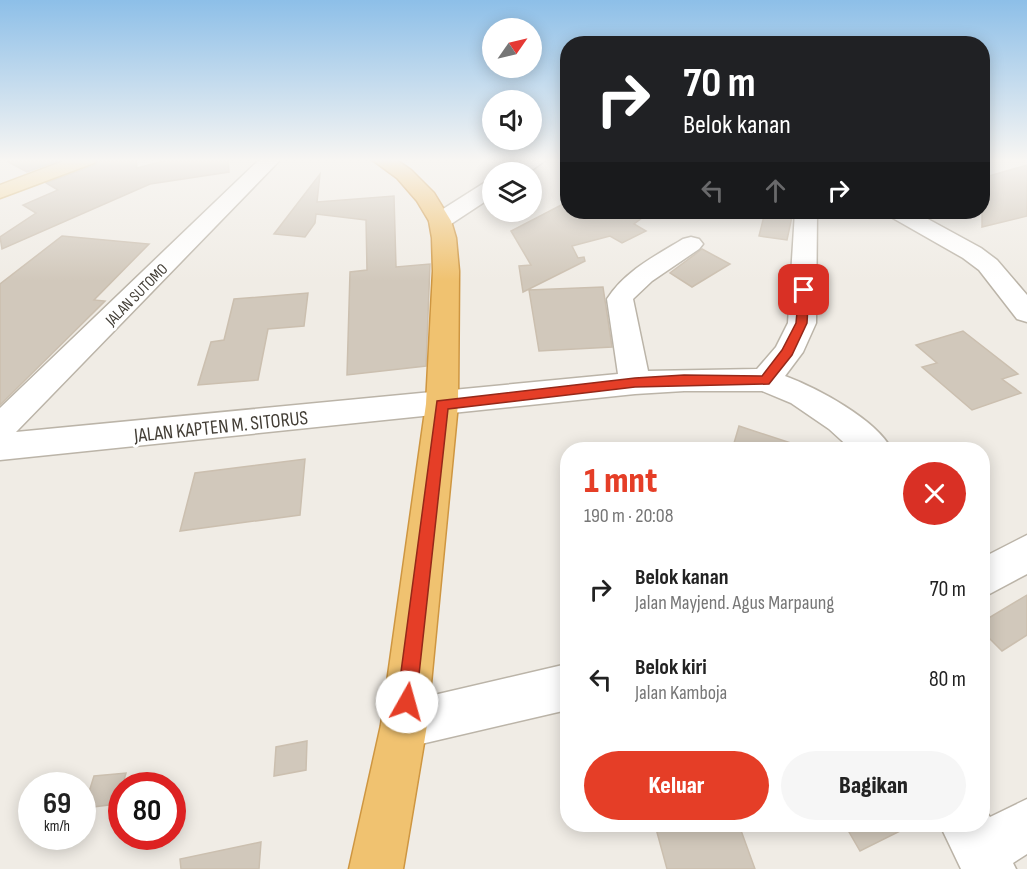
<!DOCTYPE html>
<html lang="id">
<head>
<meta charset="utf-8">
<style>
	:root { --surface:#fff; --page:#f6f6f6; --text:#222; --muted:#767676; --accent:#e53e27 }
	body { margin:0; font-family:"Sofia Sans Condensed",sans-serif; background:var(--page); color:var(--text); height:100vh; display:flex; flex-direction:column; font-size:22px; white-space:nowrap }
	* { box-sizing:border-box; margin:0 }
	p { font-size:20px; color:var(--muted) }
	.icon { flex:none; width:33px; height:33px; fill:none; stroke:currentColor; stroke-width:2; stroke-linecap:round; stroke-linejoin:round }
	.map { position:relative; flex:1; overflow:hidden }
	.side { position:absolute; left:560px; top:442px; width:430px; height:390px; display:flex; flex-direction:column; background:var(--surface); border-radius:24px; box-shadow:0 3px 15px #0003 }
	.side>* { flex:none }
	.guide { position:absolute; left:560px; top:36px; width:430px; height:183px; border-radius:24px; box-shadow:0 3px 15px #0003; background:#202124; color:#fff; overflow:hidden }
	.needle { width:39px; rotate:56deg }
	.tools { position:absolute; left:482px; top:18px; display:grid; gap:12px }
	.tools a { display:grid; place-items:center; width:60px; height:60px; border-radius:50%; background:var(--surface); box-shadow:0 3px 15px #0003; font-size:30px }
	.speed { position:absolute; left:18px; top:772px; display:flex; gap:12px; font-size:30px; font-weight:700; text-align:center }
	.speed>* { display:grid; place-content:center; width:78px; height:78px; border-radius:50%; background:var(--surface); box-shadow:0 3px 15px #0003; line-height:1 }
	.speed small { font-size:15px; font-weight:400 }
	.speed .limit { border:9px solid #d22; background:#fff; color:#111 }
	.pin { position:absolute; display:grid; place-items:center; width:51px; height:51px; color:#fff; margin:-26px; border-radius:12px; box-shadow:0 3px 9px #0006 }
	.me { position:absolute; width:66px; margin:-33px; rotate:7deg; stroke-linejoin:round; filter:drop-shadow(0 0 4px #0008) }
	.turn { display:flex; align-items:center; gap:21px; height:126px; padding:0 24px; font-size:27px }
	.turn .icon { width:78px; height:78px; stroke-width:2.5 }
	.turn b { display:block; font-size:42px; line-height:51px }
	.lanes { display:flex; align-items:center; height:57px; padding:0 24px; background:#0003; justify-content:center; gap:30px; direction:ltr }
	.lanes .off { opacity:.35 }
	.round { display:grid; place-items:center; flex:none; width:63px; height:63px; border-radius:32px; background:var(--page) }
	.summary { display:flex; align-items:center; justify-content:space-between; height:102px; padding:0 24px }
	h1 { font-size:36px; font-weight:800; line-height:45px; color:var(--accent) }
	.button { display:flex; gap:12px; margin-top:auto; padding:12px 24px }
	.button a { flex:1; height:69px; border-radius:36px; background:var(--accent); color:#fff; font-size:24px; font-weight:800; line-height:69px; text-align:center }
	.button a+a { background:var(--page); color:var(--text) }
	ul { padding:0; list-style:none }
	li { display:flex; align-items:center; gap:18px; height:90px; padding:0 24px }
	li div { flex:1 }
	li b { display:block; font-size:22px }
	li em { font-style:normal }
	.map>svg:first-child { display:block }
	.building { fill:#d1c8bb; stroke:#cbbfaf; stroke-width:1.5 }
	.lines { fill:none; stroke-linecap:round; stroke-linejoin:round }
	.minor-casing { stroke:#bbb4a8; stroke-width:3 }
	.major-casing { stroke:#d7b46c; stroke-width:3 }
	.highway-casing { stroke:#ce9641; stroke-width:3 }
	.minor { fill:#fff; fill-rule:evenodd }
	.major { fill:#f4d89a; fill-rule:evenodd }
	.highway { fill:#f0c270; fill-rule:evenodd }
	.route { fill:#e53e27; stroke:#952819; stroke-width:1.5 }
	.labels { text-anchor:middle; stroke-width:6; stroke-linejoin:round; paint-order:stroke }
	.far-street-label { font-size:16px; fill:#423d35; stroke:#fff }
	.street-label { font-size:20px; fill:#423d35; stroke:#fff }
</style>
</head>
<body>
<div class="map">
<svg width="1027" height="869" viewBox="0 0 1027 869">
	<rect width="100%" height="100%" fill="#f0ece5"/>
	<!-- building -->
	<path class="building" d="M3 159H63L27 172Z
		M99 159H136L137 168 171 159H228L229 172 150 184 2 249 0 237 36 213 23 205 58 190 46 183 95 165Z
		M1027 165V216L982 227V178Z
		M320 174 317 202 394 196 396 267 430 264 426 366 347 375 350 272 367 270 366 220 316 214 315 223 305 237 274 234Z
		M567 202V212H650L634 224 646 231 622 243 610 236 572 246 578 258 584 257 585 261 523 292 519 266 531 265 511 231Z
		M765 212H793L787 240 759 236Z
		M62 236 149 244 94 300 105 301 0 405V284Z
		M702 249 730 264 692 287 670 273Z
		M603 287 612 347 539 351 529 290Z
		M308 293 304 326 268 329 258 380 198 385 211 342 224 340 234 299Z
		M963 331 1018 374 1002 379 1021 393 972 410 922 367 937 363 916 345Z
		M739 426 800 446 799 450H732Z
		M305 459 300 515 180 531 195 473Z
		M1027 595V635L1002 651 982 631V622Z
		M307 741 306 770 274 776 276 747Z
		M126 773 117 804 84 808 94 776Z
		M655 825H739L755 869H667Z
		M845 825H912L860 851Z
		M261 842 259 869H181L180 859Z"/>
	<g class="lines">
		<defs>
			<path id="minor" d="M260 159H281L16 432 618 374 607 299C625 271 655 256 683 239L691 237 699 239 703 244 699 249 652 281 633 299 648 371 757 369 776 347 788 323 795 212H817L816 323 803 352 785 376C817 388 876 419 892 450H852L829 429 791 403 762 391H684L635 394 0 460V408Z
				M523 159H547L529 172H506L509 168Z
				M492 182V197L448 226 440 228 432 226 429 221 432 216 484 183Z
				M888 212H915L981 248 997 260 1027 295V322L1017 319 979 270 963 258 891 217Z
				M1027 535V574L982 598V558Z
				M567 664V710L404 748 387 742 381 725 387 708 404 702Z
				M1027 799V854L1013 863 1016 869H961L940 825H982V806L990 817Z"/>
			<path id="major" d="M69 159H97L94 163 0 198V185Z"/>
			<path id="highway" d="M371 159H395L411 170 434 193 451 221 456 238 459 271 458 404 427 725 403 869H349L381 725 426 404 433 271 432 238 429 221 417 201 397 178Z"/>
		</defs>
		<!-- minor casing -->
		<use href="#minor" class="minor-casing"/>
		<!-- major casing -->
		<use href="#major" class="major-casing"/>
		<!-- highway casing -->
		<use href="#highway" class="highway-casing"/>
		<!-- minor -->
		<use href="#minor" class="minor"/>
		<!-- major -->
		<use href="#major" class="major"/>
		<!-- highway -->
		<use href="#highway" class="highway"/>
	</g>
	<!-- sky -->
	<linearGradient id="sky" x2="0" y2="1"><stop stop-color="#8dbfe8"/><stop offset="0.57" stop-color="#f8f6f3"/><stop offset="1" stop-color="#f8f6f3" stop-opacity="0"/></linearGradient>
	<rect width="1027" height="281" fill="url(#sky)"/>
	<!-- route -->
	<path class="route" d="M804 287 809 290 807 323 792 355 769 384 635 387 448 409 416 702 414 709 407 712 400 709 397 702 437 401 635 378 684 375 762 376 782 350 796 323 799 290Z"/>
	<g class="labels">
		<!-- far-street labels -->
		<g class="far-street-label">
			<text transform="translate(136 294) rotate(-45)" y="6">JALAN SUTOMO</text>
		</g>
		<!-- street labels -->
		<g class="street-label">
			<text transform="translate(221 426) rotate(-6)" y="7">JALAN KAPTEN M. SITORUS</text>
		</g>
	</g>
</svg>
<div class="tools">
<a><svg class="needle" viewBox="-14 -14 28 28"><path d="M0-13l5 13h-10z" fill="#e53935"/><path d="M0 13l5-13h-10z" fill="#767676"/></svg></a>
<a><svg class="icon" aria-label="sound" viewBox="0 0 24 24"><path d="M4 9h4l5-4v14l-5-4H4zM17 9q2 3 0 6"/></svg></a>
<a><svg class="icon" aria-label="layers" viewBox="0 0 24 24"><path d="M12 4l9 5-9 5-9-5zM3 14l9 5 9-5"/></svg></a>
</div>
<div class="speed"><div>69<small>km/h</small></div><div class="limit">80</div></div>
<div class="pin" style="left:804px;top:290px;background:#d93025"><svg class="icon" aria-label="arrive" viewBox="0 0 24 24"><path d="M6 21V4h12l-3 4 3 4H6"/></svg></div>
<svg class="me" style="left:407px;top:702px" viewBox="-20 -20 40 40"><circle r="19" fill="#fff"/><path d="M0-13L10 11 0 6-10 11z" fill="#e53e27"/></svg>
<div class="guide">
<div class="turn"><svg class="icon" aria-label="right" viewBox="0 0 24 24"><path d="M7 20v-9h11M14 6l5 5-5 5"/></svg><div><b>70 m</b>Belok kanan</div></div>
<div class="lanes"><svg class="icon off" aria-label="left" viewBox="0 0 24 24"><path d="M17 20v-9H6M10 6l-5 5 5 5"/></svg><svg class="icon off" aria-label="ahead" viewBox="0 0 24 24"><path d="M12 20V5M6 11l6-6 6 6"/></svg><svg class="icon" aria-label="right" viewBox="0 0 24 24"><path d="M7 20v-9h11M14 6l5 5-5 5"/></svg></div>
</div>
<section class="side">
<div class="summary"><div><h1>1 mnt</h1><p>190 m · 20:08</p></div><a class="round" style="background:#d93025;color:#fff"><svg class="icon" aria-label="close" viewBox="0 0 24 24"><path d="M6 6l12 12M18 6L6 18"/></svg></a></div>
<ul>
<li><svg class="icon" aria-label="right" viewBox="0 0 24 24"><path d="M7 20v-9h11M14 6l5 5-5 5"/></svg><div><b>Belok kanan</b><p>Jalan Mayjend. Agus Marpaung</p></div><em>70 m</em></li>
<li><svg class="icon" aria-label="left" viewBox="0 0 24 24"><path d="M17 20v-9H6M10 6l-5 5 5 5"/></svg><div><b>Belok kiri</b><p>Jalan Kamboja</p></div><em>80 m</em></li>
</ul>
<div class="button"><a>Keluar</a><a>Bagikan</a></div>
</section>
</div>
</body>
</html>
